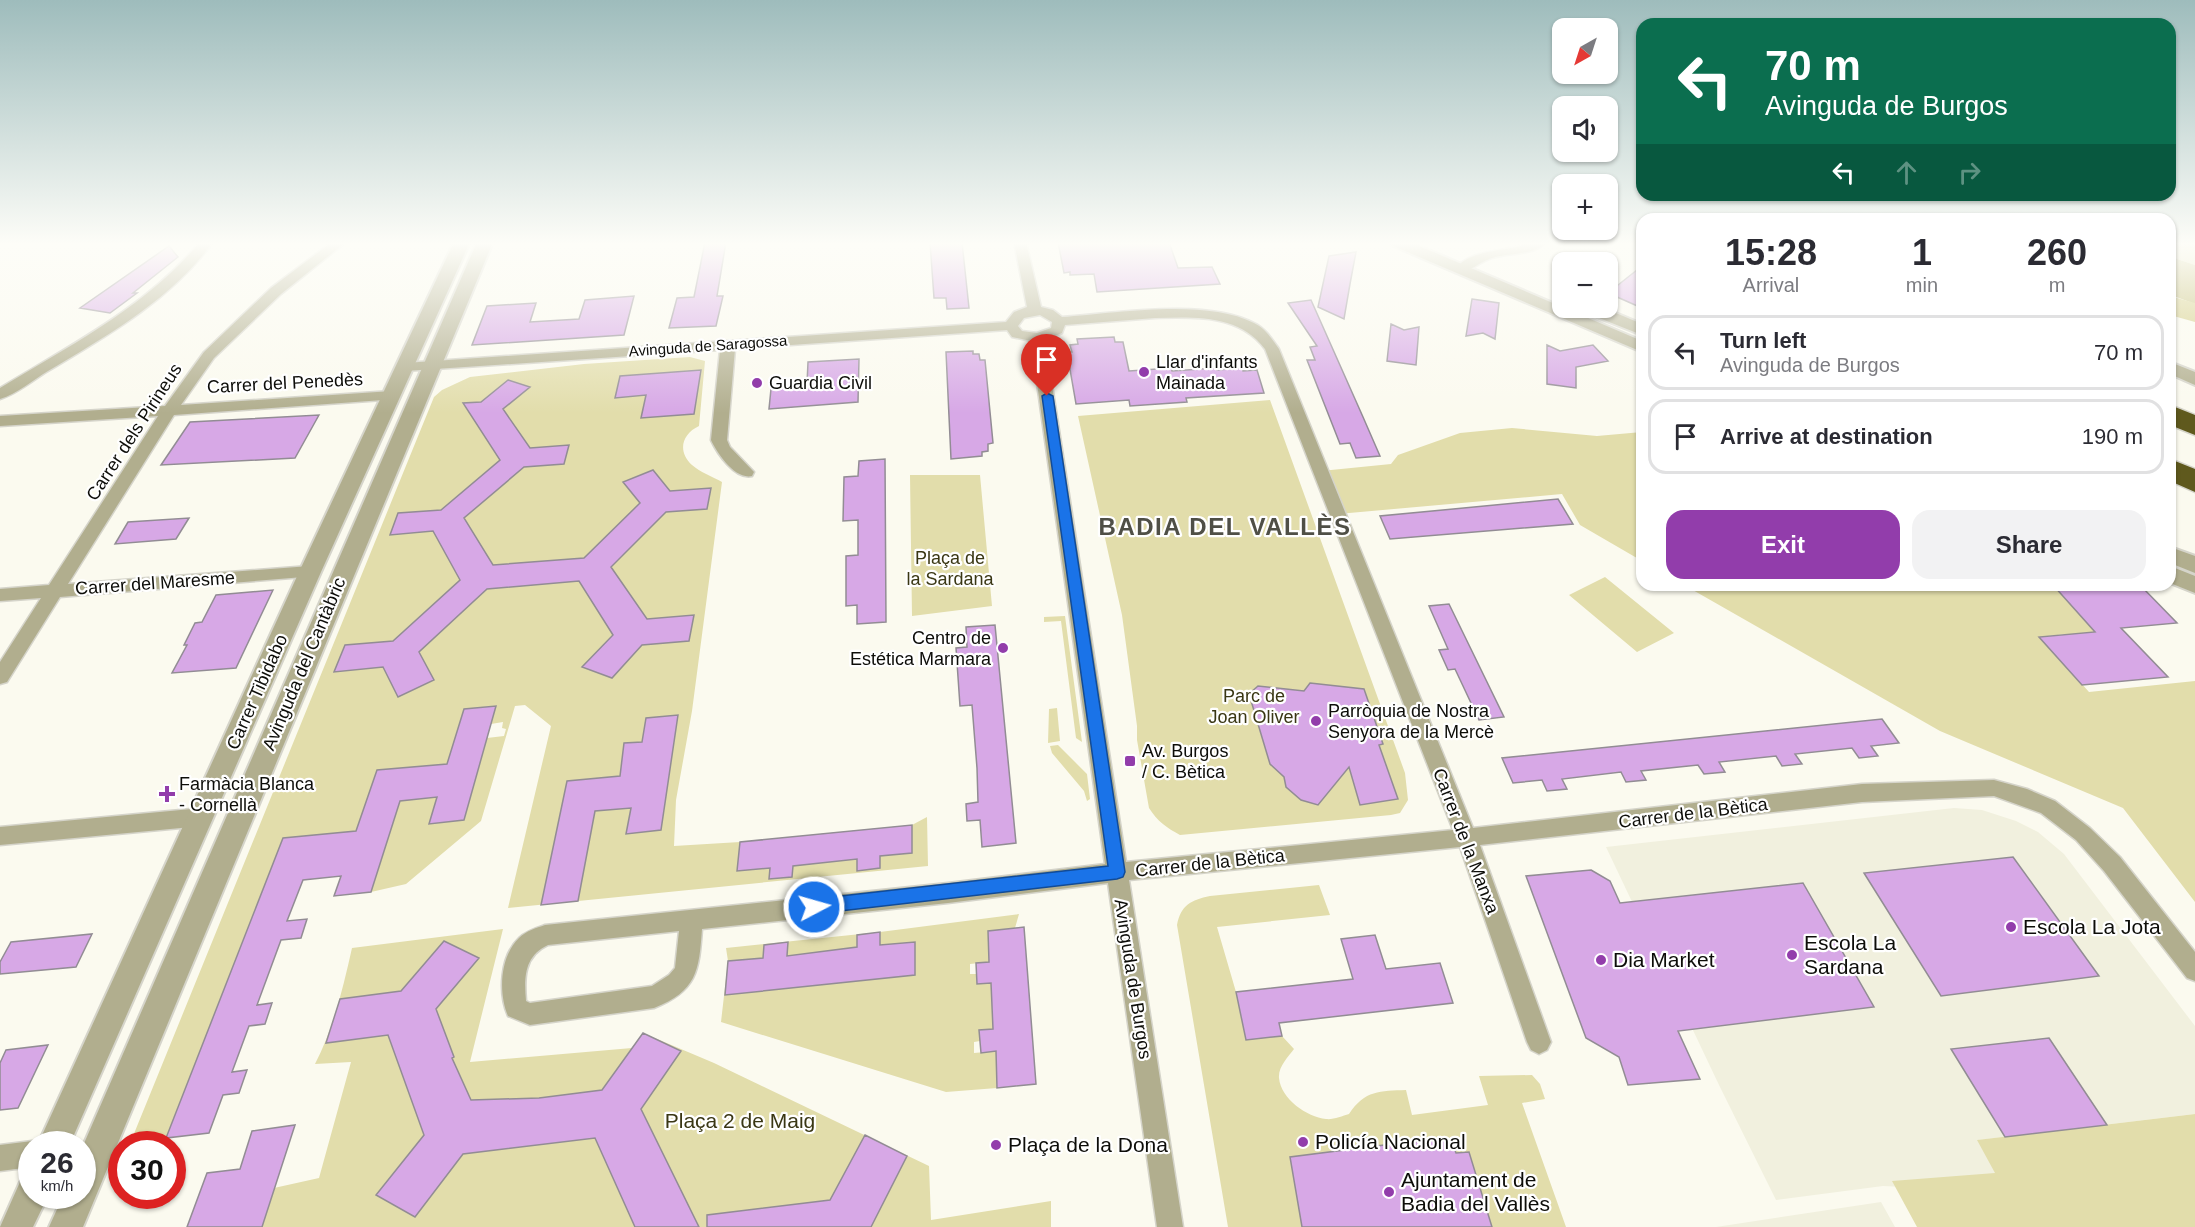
<!DOCTYPE html>
<html lang="en">
<head>
<meta charset="utf-8">
<style>
	:root { --surface:#fff; --page:#f2f2f3; --text:#2b2b33; --muted:#7c7c81; --line:#e1e1e2; --accent:#923dab }
	body { margin:0; font-family:Helvetica,sans-serif; background:var(--page); color:var(--text); height:100vh; display:flex; flex-direction:column; font-size:22px; white-space:nowrap }
	* { box-sizing:border-box; margin:0 }
	p { font-size:20px; color:var(--muted) }
	.icon { flex:none; width:33px; height:33px; fill:none; stroke:currentColor; stroke-width:2; stroke-linecap:round; stroke-linejoin:round }
	.map { position:relative; flex:1; overflow:hidden }
	.details { position:absolute; left:1636px; top:213px; width:540px; height:378px; display:flex; flex-direction:column; background:var(--surface); border-radius:18px; box-shadow:0 2px 4px #0004 }
	.details>* { flex:none }
	.banner { position:absolute; left:1636px; top:18px; width:540px; height:183px; border-radius:18px; box-shadow:0 2px 4px #0004; background:#0b6e4f; color:#fff; overflow:hidden }
	.needle { width:39px; rotate:219deg }
	.controls { position:absolute; left:1552px; top:18px; display:grid; gap:12px }
	.controls a { display:grid; place-items:center; width:66px; height:66px; border-radius:12px; background:var(--surface); box-shadow:0 2px 4px #0004; font-size:30px }
	.speed { position:absolute; left:18px; top:1131px; display:flex; gap:12px; font-size:30px; font-weight:700; text-align:center }
	.speed>* { display:grid; place-content:center; width:78px; height:78px; border-radius:50%; background:var(--surface); box-shadow:0 2px 4px #0004; line-height:1 }
	.speed small { font-size:15px; font-weight:400 }
	.speed .limit { border:9px solid #d22; background:#fff; color:#111 }
	.pin { position:absolute; display:grid; place-items:center; width:51px; height:51px; color:#fff; margin:-62px -26px; border-radius:50% 50% 50% 0; rotate:-45deg; box-shadow:0 0 6px #0007 }
	.pin .icon { rotate:45deg }
	.me { position:absolute; width:66px; margin:-33px; rotate:84deg; stroke-linejoin:round; filter:drop-shadow(0 0 4px #0008) }
	.turn { display:flex; align-items:center; gap:21px; height:126px; padding:0 30px; font-size:27px }
	.turn .icon { width:78px; height:78px; stroke-width:2.5 }
	.turn b { display:block; font-size:42px; line-height:51px }
	.lanes { display:flex; align-items:center; height:57px; padding:0 30px; background:#0003; justify-content:center; gap:30px; direction:ltr }
	.lanes .off { opacity:.35 }
	.eta { display:flex; justify-content:space-evenly; align-items:center; height:102px; text-align:center }
	.eta b { font-size:36px; font-weight:700; line-height:42px }
	.action { display:flex; gap:12px; margin-top:auto; padding:12px 30px }
	.action a { flex:1; height:69px; border-radius:18px; background:var(--accent); color:#fff; font-size:24px; font-weight:700; line-height:69px; text-align:center }
	.action a+a { background:var(--page); color:var(--text) }
	ul { padding:0; list-style:none }
	li { display:flex; align-items:center; gap:18px; height:75px; margin:0 12px 9px; padding:0 18px; border:3px solid var(--line); border-radius:18px }
	li div { flex:1 }
	li b { display:block; font-size:22px }
	li em { font-style:normal }
	.map>svg:first-child { display:block }
	.built { fill:#f1f0de }
	.green { fill:#e2ddab }
	.forest { fill:#beb76a }
	.lines { fill:none; stroke-linecap:round; stroke-linejoin:round }
	.river { fill:#d0c87b; fill-rule:evenodd }
	.building { fill:#d7a8e6; stroke:#928c94; stroke-width:1.5 }
	.minor-casing { stroke:#d5d4ca; stroke-width:3 }
	.tertiary-casing { stroke:#d5d4ca; stroke-width:4 }
	.motorway-casing { stroke:#d5d4ca; stroke-width:3 }
	.minor { fill:#b1ae8e; fill-rule:evenodd }
	.tertiary { fill:#b1ae8e; fill-rule:evenodd }
	.motorway { fill:#5f591d; fill-rule:evenodd }
	.route { fill:#1a73e8; stroke:#114b97; stroke-width:1.5 }
	.poi-dot { fill:#923dab; stroke:#fff; stroke-width:2 }
	.labels { text-anchor:middle; stroke-width:4.5; stroke-linejoin:round; paint-order:stroke }
	.far-street-label { font-size:15px; fill:#0d0d09; stroke:#fff }
	.poi-label { font-size:18px; fill:#0d0d09; stroke:#fff; text-anchor:start }
	.street-label { font-size:18px; fill:#0d0d09; stroke:#fff }
	.park-label { font-size:18px; fill:#3a3714; stroke:#fff }
	.near-poi-label { font-size:21px; fill:#0d0d09; stroke:#fff; text-anchor:start }
	.near-park-label { font-size:21px; fill:#3a3714; stroke:#fff }
	.district-label { font-size:24px; font-weight:bold; letter-spacing:1.5px; fill:#4f4f46; stroke:#fff }
</style>
</head>
<body>
<div class="map">
<svg width="2195" height="1227" viewBox="0 0 2195 1227">
	<rect width="100%" height="100%" fill="#fbfaef"/>
	<!-- built -->
	<path class="built" d="M1954 808 1982 810 2016 821 2038 832 2064 854 2195 1026V1114L1978 1140 1999 1173 1904 1187 1883 1186 1776 1200 1719 1085 1606 847Z
		M1881 1202 1895 1227H1716Z"/>
	<!-- green -->
	<path class="green" d="M2171 242H2195V265L2171 257Z
		M690 357 705 361 699 426C682 434 677 451 692 465 700 472 713 477 722 482L692 711 676 800 674 846 740 842 912 825 927 817 928 866 508 908 551 726 525 705 515 706 481 821 406 884 371 892 400 801 437 797 429 824 464 820 487 738 504 736 506 729 502 728 503 722 491 724 495 706 464 709 440 789 405 785 347 858 319 835 283 838 166 1138 131 1141 434 397 442 390 470 377 584 364Z
		M1270 400 1405 773 1408 800 1400 813 1391 815 1180 835C1167 828 1157 821 1149 808L1137 740V726L1122 615 1078 416Z
		M1512 428 1597 436 1642 432V561L1580 525 1562 494 1338 514 1321 471 1391 464 1398 455 1460 433Z
		M910 475H980L992 606 912 616Z
		M1605 577 1674 633 1637 652 1569 595Z
		M1684 585H1993L1999 591 2024 589 2021 585H2053L2108 646 2084 654 2066 634 2040 637 2089 692 2195 681V902L2123 808 1940 731Z
		M1065 616 1082 742 1076 738 1061 621 1044 622V617Z
		M1057 708 1060 741 1048 743 1049 709Z
		M1058 745 1087 774 1090 799 1087 801 1084 791 1052 753 1050 746Z
		M1319 885 1330 915 1217 927 1236 992 1246 1039 1282 1036 1294 1049C1288 1057 1278 1067 1279 1078 1281 1099 1307 1117 1326 1119 1333 1120 1342 1116 1349 1114 1365 1090 1380 1091 1406 1090L1412 1115 1488 1105 1479 1076 1532 1075 1540 1084 1545 1099 1522 1103 1566 1227H1228L1177 925C1181 905 1191 900 1210 896Z
		M1019 914 1015 928 988 931 989 962 970 964V974H976L977 984 991 983 993 1029 979 1030 980 1041 974 1042V1053L996 1051 997 1088 946 1092 721 1022 728 961 726 948 880 932Z
		M503 929 470 1062 632 1048 643 1033 714 1063 929 1166 931 1220 1051 1201V1227H219L274 1188 319 1178 351 1062 315 1064C334 1027 343 988 352 948Z
		M2195 1114V1227H1917L1892 1181 1995 1173 1977 1140Z"/>
	<!-- forest -->
	<path class="forest" d="M2171 257 2195 265V304L2171 295Z"/>
	<g class="lines">
		<!-- river -->
		<path class="river" d="M2170 296 2195 303V322L2170 315Z"/>
	</g>
	<!-- building -->
	<path class="building" d="M705 242H726L717 296H723L716 326 669 328 677 298 694 297Z
		M930 242H962L969 308 947 309 946 298H934Z
		M1058 242H1169L1178 268 1212 267 1220 284 1097 292 1094 274 1070 275V272L1064 273Z
		M169 246 178 257 133 293H137L110 313 80 308Z
		M1356 252 1350 284 1344 319 1318 307 1329 256Z
		M1642 266V308L1608 293Z
		M634 296 624 335 472 345 487 306 536 303 530 322 579 319 585 300Z
		M1472 299 1499 303 1495 339 1483 333 1466 336Z
		M1311 300 1363 417 1380 456 1356 458 1350 443 1340 444 1307 360H1315L1310 347 1317 346 1288 303Z
		M1391 324 1404 330 1419 327 1416 365 1387 361Z
		M1114 337 1115 342H1123L1129 371 1171 368 1172 371 1216 368 1217 370 1242 368 1243 371 1257 370 1264 393 1186 398 1187 402 1130 406 1129 400 1076 404 1067 352H1072L1070 345 1078 344 1077 339Z
		M1547 345 1560 351 1593 345 1608 361 1576 367V388L1547 384Z
		M973 351V354H979L980 360H985L993 443 988 444V451L982 452V456L951 459 946 352Z
		M859 359 858 402 769 409 771 389 778 388V386L807 384 808 362Z
		M701 370 694 414 641 418 646 395 615 398 620 376Z
		M508 380 530 387 503 409 530 448 569 445 564 464 524 467 464 518 493 565 584 558 640 503 623 482 653 470 670 491 711 488 707 509 666 512 611 567 647 619 694 615 689 641 642 645 612 678 582 667 613 635 579 581 487 589 419 652 434 680 398 697 383 667 334 672 345 645 393 641 460 580 433 531 390 535 398 513 441 510 500 460 463 403 481 402Z
		M319 415 295 458 161 465 190 422Z
		M885 459 886 622 857 624V605L846 606V556L858 555V520L843 521 844 477 858 476 859 461Z
		M1558 499 1573 524 1390 539 1380 516Z
		M189 518 176 539 115 544 128 522Z
		M2053 585H2140L2177 623 2121 628 2168 677 2082 685 2039 637 2095 632Z
		M273 590 236 668 172 673 187 645H184L195 623 202 622 216 595Z
		M1449 604 1504 717 1479 720 1455 669 1448 670 1439 650 1448 649 1429 606Z
		M995 625 1016 843 982 847 980 820 967 821 966 804 978 802 977 768 972 705 960 706 956 648 967 647 966 627Z
		M1310 683 1364 689 1383 744 1379 745 1398 799 1360 805 1349 767 1318 805 1301 800 1286 787 1284 777 1270 764 1249 694 1258 686 1304 691Z
		M496 706 464 820 429 824 437 797 400 801 371 892 334 896 341 876 303 880 287 921 307 919 301 938 281 940 257 1005 272 1003 265 1024 249 1026 232 1072 247 1070 239 1093 223 1095 209 1133 166 1138 283 838 356 831 377 770 447 764 464 709Z
		M678 715 661 830 626 834 631 808 595 811 578 901 541 905 567 781 620 776 624 743 642 742 646 718Z
		M1882 719 1899 743 1871 746 1878 756 1859 758 1852 748 1795 754 1802 764 1782 766 1776 756 1719 762 1725 772 1704 774 1698 765 1641 771 1646 780 1626 782 1621 772 1562 779 1567 789 1547 791 1542 780 1513 783 1502 758Z
		M912 825V853L880 856V868L857 871V859L793 866 792 877 769 879 770 868 737 871 740 842Z
		M2013 857 2099 976 1941 996 1864 873Z
		M1591 870 1610 881 1620 903 1803 883 1874 1007 1678 1031 1700 1079 1628 1085 1619 1057 1586 1038 1526 876Z
		M1024 927 1036 1084 997 1088 996 1051 981 1053 979 1030 993 1029 991 983 977 984 976 963 989 962 988 931Z
		M880 932V945L915 942V975L725 995 728 961 763 958 764 945 788 942 787 956 857 947V935Z
		M92 934 76 967 0 974V962L11 942Z
		M1375 935 1386 969 1440 963 1453 1003 1279 1023 1282 1036 1246 1040 1236 992 1353 979 1341 939Z
		M444 941 479 958 436 1009 454 1057 452 1058 471 1100 539 1098 602 1090 643 1033 681 1051 641 1109 699 1227H635L595 1138 463 1154 415 1217 376 1195 424 1135 388 1035 326 1043 340 999 401 991Z
		M2049 1038 2107 1125 2005 1137 1951 1049Z
		M48 1045 18 1108 0 1110V1063L6 1050Z
		M295 1125 262 1227H187L207 1173 240 1169 252 1131Z
		M865 1135 907 1156 871 1227H707V1215L830 1200Z
		M1451 1140 1456 1153 1469 1152 1492 1227H1302L1290 1157 1408 1142Z"/>
	<g class="lines">
		<defs>
			<path id="minor" d="M200 242H213C172 299 107 336 48 371 33 380 17 394 0 399V388C71 345 147 306 200 242Z
				M332 242H346L281 294 214 358 181 405 392 391 399 396 397 399 174 415 68 584 310 566 316 568 319 572 316 576 60 597 7 682 0 684V662L41 598 0 601V589L49 585 158 416 0 426V416L165 406 204 352 271 288Z
				M1014 242H1026L1041 307 1053 310 1062 317C1116 313 1206 298 1254 323 1265 328 1272 339 1279 349L1473 828 1862 784 1994 780 2027 789 2055 801 2090 828 2120 857 2195 952V981L2187 978 2104 871 2076 840 2041 813 1994 796 1862 802 1480 845 1551 1042 1547 1050 1539 1054 1531 1050 1527 1042 1460 847 1129 880 1183 1227H1157L1108 883 948 903 702 929C699 971 697 991 654 1008L530 1025 508 1016C498 993 500 956 519 938 526 931 536 928 545 925L948 883 1105 864 1031 341 1012 337 1007 330 735 349 727 440 730 447 754 472 752 476C735 480 717 453 711 440L720 350 405 371 398 367 405 363 1006 322 1014 312 1027 307ZM1040 315 1052 322 1051 328 1037 333 1022 331 1018 326 1024 318ZM1155 318C1194 317 1239 314 1265 349L1453 830 1126 862 1045 340 1062 333 1065 325ZM679 931 675 968 669 975 652 986 530 1003 526 1001C524 978 524 956 548 945Z
				M1531 242H1547C1531 258 1506 251 1487 260 1478 264 1471 270 1461 273L1454 269C1475 247 1506 253 1531 242Z
				M202 808 209 811 212 817 209 823 202 826 0 845V827Z
				M32 1141 40 1144H32V1167L0 1171V1145Z"/>
			<path id="tertiary" d="M454 242H470L321 572 70 1144H38L299 572Z
				M477 242H493L83 1227H49L63 1196H82V1148Z
				M1389 242H1410L1642 341V352L1391 245Z
				M1581 308H1604L1642 324V335L1584 312Z
				M2170 362 2195 372V385L2170 374Z
				M2170 547 2195 556V573L2170 563Z
				M2170 566 2195 576V593L2170 583Z
				M32 1178V1196H48L33 1227H0L20 1182Z"/>
			<path id="motorway" d="M2170 405 2195 415V435L2170 425Z
				M2170 459 2195 469V492L2170 481Z"/>
		</defs>
		<!-- minor casing -->
		<use href="#minor" class="minor-casing"/>
		<!-- tertiary casing -->
		<use href="#tertiary" class="tertiary-casing"/>
		<!-- motorway casing -->
		<use href="#motorway" class="motorway-casing"/>
		<!-- minor -->
		<use href="#minor" class="minor"/>
		<!-- tertiary -->
		<use href="#tertiary" class="tertiary"/>
		<!-- motorway -->
		<use href="#motorway" class="motorway"/>
	</g>
	<!-- sky -->
	<linearGradient id="sky" x2="0" y2="1"><stop stop-color="#9ebcbc"/><stop offset="0.59" stop-color="#fdfdf8"/><stop offset="1" stop-color="#fdfdf8" stop-opacity="0"/></linearGradient>
	<rect width="2195" height="413" fill="url(#sky)"/>
	<!-- route -->
	<path class="route" d="M1047 393 1053 396 1125 872 1123 877 1117 879 814 914 808 912 805 907 808 902 814 899 1108 866 1042 396Z"/>
	<!-- markers -->
	<g class="poi-dot">
		<circle cx="1144" cy="372" r="6"/>
		<circle cx="757" cy="383" r="6"/>
		<circle cx="1003" cy="648" r="6"/>
		<circle cx="1316" cy="721" r="6"/>
		<rect x="1124" y="755" width="12" height="12" rx="3"/>
		<path d="M164 785h6v6h6v6h-6v6h-6v-6h-6v-6h6z"/>
		<circle cx="2011" cy="927" r="6"/>
		<circle cx="1792" cy="955" r="6"/>
		<circle cx="1601" cy="960" r="6"/>
		<circle cx="1303" cy="1142" r="6"/>
		<circle cx="996" cy="1145" r="6"/>
		<circle cx="1389" cy="1192" r="6"/>
	</g>
	<g class="labels">
		<!-- far-street labels -->
		<g class="far-street-label">
			<text transform="translate(708 346) rotate(-4)" y="5">Avinguda de Saragossa</text>
		</g>
		<!-- poi labels -->
		<g class="poi-label">
			<text x="1156" y="368">Llar d'infants<tspan x="1156" dy="21">Mainada</tspan></text>
			<text x="769" y="389">Guardia Civil</text>
			<text x="991" y="644" text-anchor="end">Centro de<tspan x="991" dy="21">Estética Marmara</tspan></text>
			<text x="1328" y="717">Parròquia de Nostra<tspan x="1328" dy="21">Senyora de la Mercè</tspan></text>
			<text x="1142" y="757">Av. Burgos<tspan x="1142" dy="21">/ C. Bètica</tspan></text>
			<text x="179" y="790">Farmàcia Blanca<tspan x="179" dy="21">- Cornellà</tspan></text>
		</g>
		<!-- street labels -->
		<g class="street-label">
			<text transform="translate(285 383) rotate(-3)" y="6">Carrer del Penedès</text>
			<text transform="translate(134 432) rotate(-57)" y="6">Carrer dels Pirineus</text>
			<text transform="translate(155 583) rotate(-4)" y="6">Carrer del Maresme</text>
			<text transform="translate(304 664) rotate(-67)" y="6">Avinguda del Cantàbric</text>
			<text transform="translate(257 692) rotate(-66)" y="6">Carrer Tibidabo</text>
			<text transform="translate(1693 813) rotate(-7)" y="6">Carrer de la Bètica</text>
			<text transform="translate(1466 841) rotate(69)" y="6">Carrer de la Manxa</text>
			<text transform="translate(1210 863) rotate(-6)" y="6">Carrer de la Bètica</text>
			<text transform="translate(1133 979) rotate(81)" y="6">Avinguda de Burgos</text>
		</g>
		<!-- park labels -->
		<g class="park-label">
			<text x="950" y="564">Plaça de<tspan x="950" dy="21">la Sardana</tspan></text>
			<text x="1254" y="702">Parc de<tspan x="1254" dy="21">Joan Oliver</tspan></text>
		</g>
		<!-- near-poi labels -->
		<g class="near-poi-label">
			<text x="2023" y="934">Escola La Jota</text>
			<text x="1804" y="950">Escola La<tspan x="1804" dy="24">Sardana</tspan></text>
			<text x="1613" y="967">Dia Market</text>
			<text x="1315" y="1149">Policía Nacional</text>
			<text x="1008" y="1152">Plaça de la Dona</text>
			<text x="1401" y="1187">Ajuntament de<tspan x="1401" dy="24">Badia del Vallès</tspan></text>
		</g>
		<!-- near-park labels -->
		<g class="near-park-label">
			<text x="740" y="1128">Plaça 2 de Maig</text>
		</g>
		<!-- district labels -->
		<g class="district-label">
			<text x="1225" y="535">BADIA DEL VALLÈS</text>
		</g>
	</g>
</svg>
<div class="controls">
<a><svg class="needle" viewBox="-14 -14 28 28"><path d="M0-13l5 13h-10z" fill="#e53935"/><path d="M0 13l5-13h-10z" fill="#7c7c81"/></svg></a>
<a><svg class="icon" aria-label="sound" viewBox="0 0 24 24"><path d="M4 9h4l5-4v14l-5-4H4zM17 9q2 3 0 6"/></svg></a>
<a>+</a>
<a>−</a>
</div>
<div class="speed"><div>26<small>km/h</small></div><div class="limit">30</div></div>
<div class="pin" style="left:1047px;top:396px;background:#d93025"><svg class="icon" aria-label="arrive" viewBox="0 0 24 24"><path d="M6 21V4h12l-3 4 3 4H6"/></svg></div>
<svg class="me" style="left:814px;top:907px" viewBox="-20 -20 40 40"><circle r="17" fill="#1a73e8" stroke="#fff" stroke-width="3"/><path d="M0-11L8 9 0 5-8 9z" fill="#fff"/></svg>
<div class="banner">
<div class="turn"><svg class="icon" aria-label="left" viewBox="0 0 24 24"><path d="M17 20v-9H6M10 6l-5 5 5 5"/></svg><div><b>70 m</b>Avinguda de Burgos</div></div>
<div class="lanes"><svg class="icon" aria-label="left" viewBox="0 0 24 24"><path d="M17 20v-9H6M10 6l-5 5 5 5"/></svg><svg class="icon off" aria-label="ahead" viewBox="0 0 24 24"><path d="M12 20V5M6 11l6-6 6 6"/></svg><svg class="icon off" aria-label="right" viewBox="0 0 24 24"><path d="M7 20v-9h11M14 6l5 5-5 5"/></svg></div>
</div>
<section class="details">
<div class="eta">
<div><b>15:28</b><p>Arrival</p></div>
<div><b>1</b><p>min</p></div>
<div><b>260</b><p>m</p></div>
</div>
<ul>
<li><svg class="icon" aria-label="left" viewBox="0 0 24 24"><path d="M17 20v-9H6M10 6l-5 5 5 5"/></svg><div><b>Turn left</b><p>Avinguda de Burgos</p></div><em>70 m</em></li>
<li><svg class="icon" aria-label="arrive" viewBox="0 0 24 24"><path d="M6 21V4h12l-3 4 3 4H6"/></svg><div><b>Arrive at destination</b></div><em>190 m</em></li>
</ul>
<div class="action"><a>Exit</a><a>Share</a></div>
</section>
</div>
</body>
</html>
